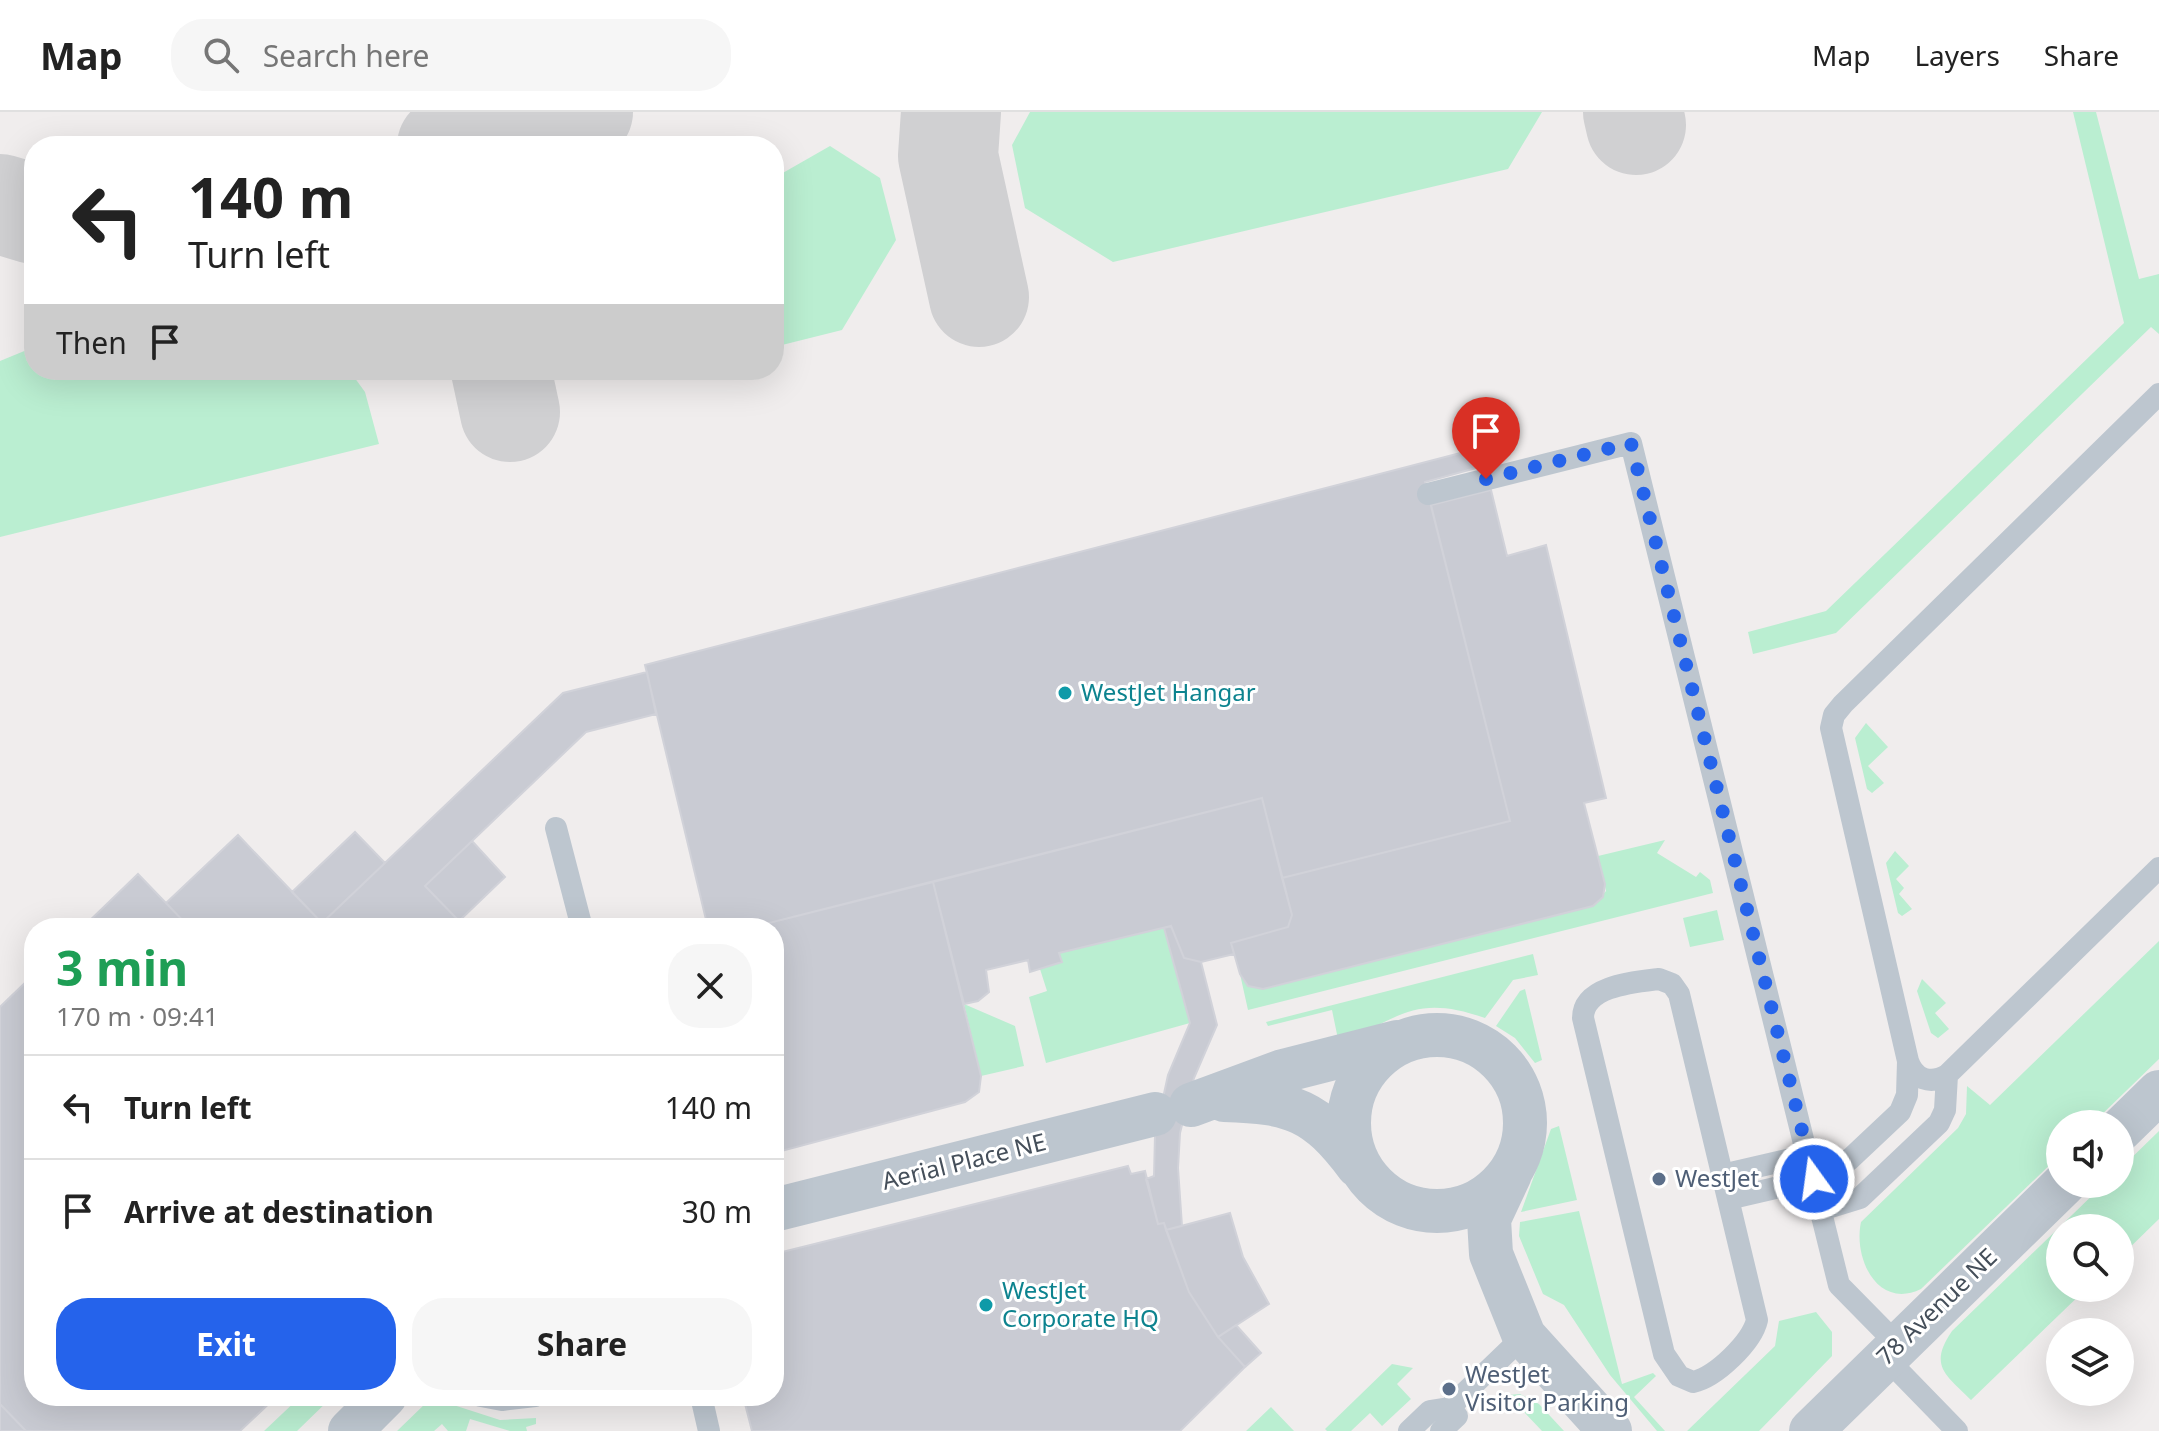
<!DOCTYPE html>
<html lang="en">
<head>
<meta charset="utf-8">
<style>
	:root { --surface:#fff; --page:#f6f6f6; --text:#222; --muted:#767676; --line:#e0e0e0; --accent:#2563eb }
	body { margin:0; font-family:"Noto Sans",sans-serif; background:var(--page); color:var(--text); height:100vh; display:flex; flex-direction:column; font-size:30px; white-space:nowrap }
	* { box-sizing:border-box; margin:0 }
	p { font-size:26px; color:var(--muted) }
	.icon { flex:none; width:44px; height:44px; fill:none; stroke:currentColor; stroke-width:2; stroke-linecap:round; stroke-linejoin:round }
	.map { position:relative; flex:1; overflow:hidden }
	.details { position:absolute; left:24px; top:806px; width:760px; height:488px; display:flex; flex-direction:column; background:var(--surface); border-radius:32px; box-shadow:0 8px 32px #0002 }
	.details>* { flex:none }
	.banner { position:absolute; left:24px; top:24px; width:760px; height:244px; border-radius:32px; box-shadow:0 8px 32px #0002; background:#fff; color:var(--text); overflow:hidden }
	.controls { position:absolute; left:2046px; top:998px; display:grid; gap:16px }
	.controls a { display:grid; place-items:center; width:88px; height:88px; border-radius:50%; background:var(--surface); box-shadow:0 8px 32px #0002; font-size:40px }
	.pin { position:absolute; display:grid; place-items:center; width:68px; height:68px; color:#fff; margin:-82px -34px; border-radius:50% 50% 50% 0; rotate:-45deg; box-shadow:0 0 8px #0007 }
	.pin .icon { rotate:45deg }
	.me { position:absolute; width:88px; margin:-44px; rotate:346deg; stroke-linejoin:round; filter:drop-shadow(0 0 6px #0008) }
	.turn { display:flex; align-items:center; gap:28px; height:168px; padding:0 32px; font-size:36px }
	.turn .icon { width:104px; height:104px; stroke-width:2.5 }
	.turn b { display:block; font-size:56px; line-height:68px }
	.then { display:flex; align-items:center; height:76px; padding:0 32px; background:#0003; gap:16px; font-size:30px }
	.round { display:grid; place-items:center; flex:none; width:84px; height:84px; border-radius:32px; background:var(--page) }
	.summary { display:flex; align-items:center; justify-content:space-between; height:136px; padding:0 32px }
	h1 { font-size:48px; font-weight:700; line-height:60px; color:#1e9e55 }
	.primary-button { display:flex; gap:16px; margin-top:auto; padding:16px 32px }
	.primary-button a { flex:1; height:92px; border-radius:32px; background:var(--accent); color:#fff; font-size:32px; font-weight:700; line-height:92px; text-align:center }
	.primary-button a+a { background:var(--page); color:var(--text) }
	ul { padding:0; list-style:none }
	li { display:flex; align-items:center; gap:24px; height:104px; padding:0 32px; border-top:2px solid var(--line) }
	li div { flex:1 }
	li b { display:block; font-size:30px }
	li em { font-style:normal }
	header { display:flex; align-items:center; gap:48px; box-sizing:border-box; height:112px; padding:0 40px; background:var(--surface); border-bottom:2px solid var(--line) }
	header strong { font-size:38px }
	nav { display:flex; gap:44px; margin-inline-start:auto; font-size:28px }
	.search { width:560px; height:72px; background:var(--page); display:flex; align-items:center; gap:20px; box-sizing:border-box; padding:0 28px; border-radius:32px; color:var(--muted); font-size:30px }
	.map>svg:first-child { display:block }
	.green { fill:#baeed1 }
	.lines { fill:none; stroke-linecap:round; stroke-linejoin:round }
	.taxiway { stroke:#d0d0d2; stroke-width:100 }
	.building { fill:#c9cbd3; stroke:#d1d2d9; stroke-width:2 }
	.lane { stroke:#bdc6cf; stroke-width:22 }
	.street { stroke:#bdc6cf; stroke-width:44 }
	.route { stroke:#2563eb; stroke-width:14; stroke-dasharray:0 25.2 }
	.culture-dot { fill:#0f9aa8; stroke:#fff; stroke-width:3 }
	.service-dot { fill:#5c6f8a; stroke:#fff; stroke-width:3 }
	.labels { text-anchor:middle; stroke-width:6; stroke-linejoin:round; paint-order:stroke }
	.culture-label { font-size:24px; fill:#0d838f; stroke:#fff; text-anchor:start }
	.street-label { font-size:24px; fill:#454f5a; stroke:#fff }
	.service-label { font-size:24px; fill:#4e5e75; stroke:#fff; text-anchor:start }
</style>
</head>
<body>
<header>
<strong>Map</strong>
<div class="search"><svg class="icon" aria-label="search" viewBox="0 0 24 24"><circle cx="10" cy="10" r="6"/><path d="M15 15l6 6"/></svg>Search here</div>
<nav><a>Map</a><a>Layers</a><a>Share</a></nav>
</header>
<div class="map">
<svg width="2159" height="1319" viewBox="0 0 2159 1319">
	<rect width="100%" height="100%" fill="#f0eded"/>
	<!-- green -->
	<path class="green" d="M1030 0H1542L1508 57 1113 150 1025 96 1012 33Z
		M2073 0H2096L2139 167 2159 162V222L2151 215 1836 521 1753 542 1748 520 1826 499 2124 211Z
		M830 34 880 66 896 128 842 218 774 235V66Z
		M34 235V258H349L365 280 379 332 0 425V249Z
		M1866 611 1888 635 1868 654 1884 671 1872 681 1867 677 1855 626Z
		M1665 728 1657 741 1696 765 1700 760 1710 768 1713 781 1248 898 1240 862 1248 874 1263 877 1593 794 1606 779 1598 744Z
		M1895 739 1909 754 1896 767 1904 776 1899 782 1912 797 1902 804 1898 801 1886 751Z
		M1717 798 1724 828 1690 835 1683 806Z
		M1164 816 1190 911 1046 951 1029 885 1047 879 1040 857 1061 850 1059 841Z
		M2159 829V947L2092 1012H2060V1043L1921 1177C1878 1198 1853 1147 1861 1110L1958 1016 1966 1002 1967 974 1990 993Z
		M1533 842 1538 863 1513 868 1485 906C1414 881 1400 906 1339 932L1332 898 1268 914 1266 910Z
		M1922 867 1946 891 1935 901 1949 917 1938 926 1931 921 1917 879Z
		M1525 877 1542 948 1535 951 1515 926 1496 914 1520 879Z
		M964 892 1015 914 1024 954 981 964Z
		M1559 1014 1577 1088 1521 1100 1551 1017Z
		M2159 1019V1107L2120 1145V1116H2060V1176H2087L1971 1288C1946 1263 1928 1254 1952 1219L2104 1072H2120V1057Z
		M1579 1099 1622 1272 1653 1261 1656 1264 1634 1285 1665 1319H1657L1610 1263 1564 1193 1543 1182 1519 1124 1520 1110Z
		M1816 1200 1832 1220V1244L1759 1319H1687L1775 1234 1779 1209Z
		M1392 1252 1413 1256 1397 1272 1411 1287 1382 1314 1370 1301 1351 1319H1327L1325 1317Z
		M1520 1282 1539 1292 1564 1319H1542L1508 1283Z
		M301 1284H333L297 1319H264Z
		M438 1288 500 1308 536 1306V1312L526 1315 527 1319H510L470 1307 466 1319H448L442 1312 434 1319H397L427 1290Z
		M1271 1295 1294 1319H1246Z"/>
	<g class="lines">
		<!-- taxiway -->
		<path class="taxiway" d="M951 0 948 44 979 185
			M1633 0 1636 13
			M447 34 583 0
			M0 92 34 102
			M501 258 510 300"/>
	</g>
	<!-- building -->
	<path class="building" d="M1472 338 1476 356 1425 370 1510 709 1282 766 1262 686 749 816H708L645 553Z
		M1491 378 1507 444 1546 433 1606 686 1584 691 1605 772 1603 785 1593 794 1263 877 1248 874 1240 862 1231 831 1288 815 1292 803 1282 766 1510 709 1431 393Z
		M647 560 656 602 586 620 425 774 466 816H190L166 791 238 723 322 811 563 581Z
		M1262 686 1292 803 1288 815 1231 831 1234 842 1201 850 1184 846 1171 814 1059 841 1062 850 1030 860 1028 848 986 858 989 880 978 889 964 892 933 770Z
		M355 720 385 751 322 811 292 780Z
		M472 729 505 765 459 809 425 774Z
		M138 762 190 816H82Z
		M933 770 981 964 979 980 965 990 774 1041V816H749Z
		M1171 814 1184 846 1201 850 1217 913 1194 966 1180 1021 1178 1056 1182 1114 1166 1118 1164 1111 1158 1112 1146 1067 1154 1064 1155 1023 1168 963 1190 911 1164 816Z
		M34 862V1284H277L240 1319H26L0 1292V895Z
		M1128 1054 1131 1062 1145 1059 1158 1112 1164 1111 1189 1180 1218 1225 1245 1255 1180 1319H752L743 1284H774V1142Z
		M1230 1101 1243 1145 1269 1192 1218 1225 1189 1180 1166 1118Z
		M1236 1213 1261 1241 1245 1255 1218 1225Z
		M0 1292 26 1319H0Z"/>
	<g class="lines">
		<!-- lane -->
		<path class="lane" d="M2159 282 1843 592 1834 603 1831 616 1908 949C1914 967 1930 973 1947 963L2159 756
			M1428 382 1631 331 1839 1173 1898 1233
			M556 716 582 816
			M1659 867 1672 872 1679 882 1757 1208C1752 1230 1716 1265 1693 1270L1679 1264 1664 1242 1583 906C1583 874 1634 870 1659 867Z
			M1722 1063 1808 1043
			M1812 1063 1849 1048 1900 1000 1907 983 1908 949
			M1728 1087 1814 1067
			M1821 1098 1860 1086 1939 1011 1945 998 1947 963
			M1885 1245 1957 1319
			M481 1284 502 1288 535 1284
			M701 1284 709 1319
			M1409 1319 1430 1299 1449 1296
			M1441 1319 1457 1304 1449 1296 1524 1224"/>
		<!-- street -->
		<path class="street" d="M1349 1011a88 88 0 1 1 176 0a88 88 0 1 1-176 0Z
			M1224 988C1293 990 1316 998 1358 1054
			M1191 993 1283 959 1397 930
			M2120 1018 2159 980
			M1510 1062 1489 1107 1491 1142 1524 1224 1610 1319
			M774 1098 1155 1002
			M350 1319 385 1284
			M1811 1319 2064 1072"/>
	</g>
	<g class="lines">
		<!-- route -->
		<path class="route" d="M1486 367 1631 331 1814 1067"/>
	</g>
	<!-- markers -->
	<g class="culture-dot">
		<circle cx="1065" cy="581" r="8"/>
		<circle cx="986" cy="1193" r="8"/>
	</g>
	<g class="service-dot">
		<circle cx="1659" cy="1067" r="8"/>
		<circle cx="1449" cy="1277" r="8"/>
	</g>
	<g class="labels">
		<!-- culture labels -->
		<g class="culture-label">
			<text x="1081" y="589">WestJet Hangar</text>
			<text x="1002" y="1187">WestJet<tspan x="1002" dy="28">Corporate HQ</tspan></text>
		</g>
		<!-- street labels -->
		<g class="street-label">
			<text transform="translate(964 1050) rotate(-14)" y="8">Aerial Place NE</text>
			<text transform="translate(1937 1195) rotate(-44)" y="8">78 Avenue NE</text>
		</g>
		<!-- service labels -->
		<g class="service-label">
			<text x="1675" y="1075">WestJet</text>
			<text x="1465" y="1271">WestJet<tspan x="1465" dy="28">Visitor Parking</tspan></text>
		</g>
	</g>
</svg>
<div class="controls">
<a><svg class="icon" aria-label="sound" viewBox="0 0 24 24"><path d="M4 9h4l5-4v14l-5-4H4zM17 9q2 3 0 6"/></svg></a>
<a><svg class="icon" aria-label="search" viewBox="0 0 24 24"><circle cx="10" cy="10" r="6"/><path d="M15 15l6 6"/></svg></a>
<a><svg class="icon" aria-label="layers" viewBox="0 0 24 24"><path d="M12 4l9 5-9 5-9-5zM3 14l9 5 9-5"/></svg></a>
</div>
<div class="pin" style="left:1486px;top:367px;background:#d93025"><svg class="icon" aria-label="arrive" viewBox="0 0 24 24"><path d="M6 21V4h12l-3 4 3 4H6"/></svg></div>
<svg class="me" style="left:1814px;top:1067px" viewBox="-20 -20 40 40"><circle r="17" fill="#2563eb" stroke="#fff" stroke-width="3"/><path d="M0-11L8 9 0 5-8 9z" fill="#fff"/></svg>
<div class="banner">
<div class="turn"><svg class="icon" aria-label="left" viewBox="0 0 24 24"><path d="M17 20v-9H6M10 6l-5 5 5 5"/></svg><div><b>140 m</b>Turn left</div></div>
<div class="then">Then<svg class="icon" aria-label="arrive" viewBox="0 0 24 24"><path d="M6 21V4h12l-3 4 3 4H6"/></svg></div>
</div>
<section class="details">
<div class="summary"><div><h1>3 min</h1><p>170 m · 09:41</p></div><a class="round"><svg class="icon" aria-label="close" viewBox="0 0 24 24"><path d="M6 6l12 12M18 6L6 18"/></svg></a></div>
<ul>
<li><svg class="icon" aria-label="left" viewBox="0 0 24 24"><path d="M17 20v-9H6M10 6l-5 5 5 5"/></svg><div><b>Turn left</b></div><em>140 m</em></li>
<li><svg class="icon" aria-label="arrive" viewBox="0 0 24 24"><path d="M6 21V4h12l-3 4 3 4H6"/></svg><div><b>Arrive at destination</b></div><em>30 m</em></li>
</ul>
<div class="primary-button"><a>Exit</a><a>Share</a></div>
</section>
</div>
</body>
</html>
